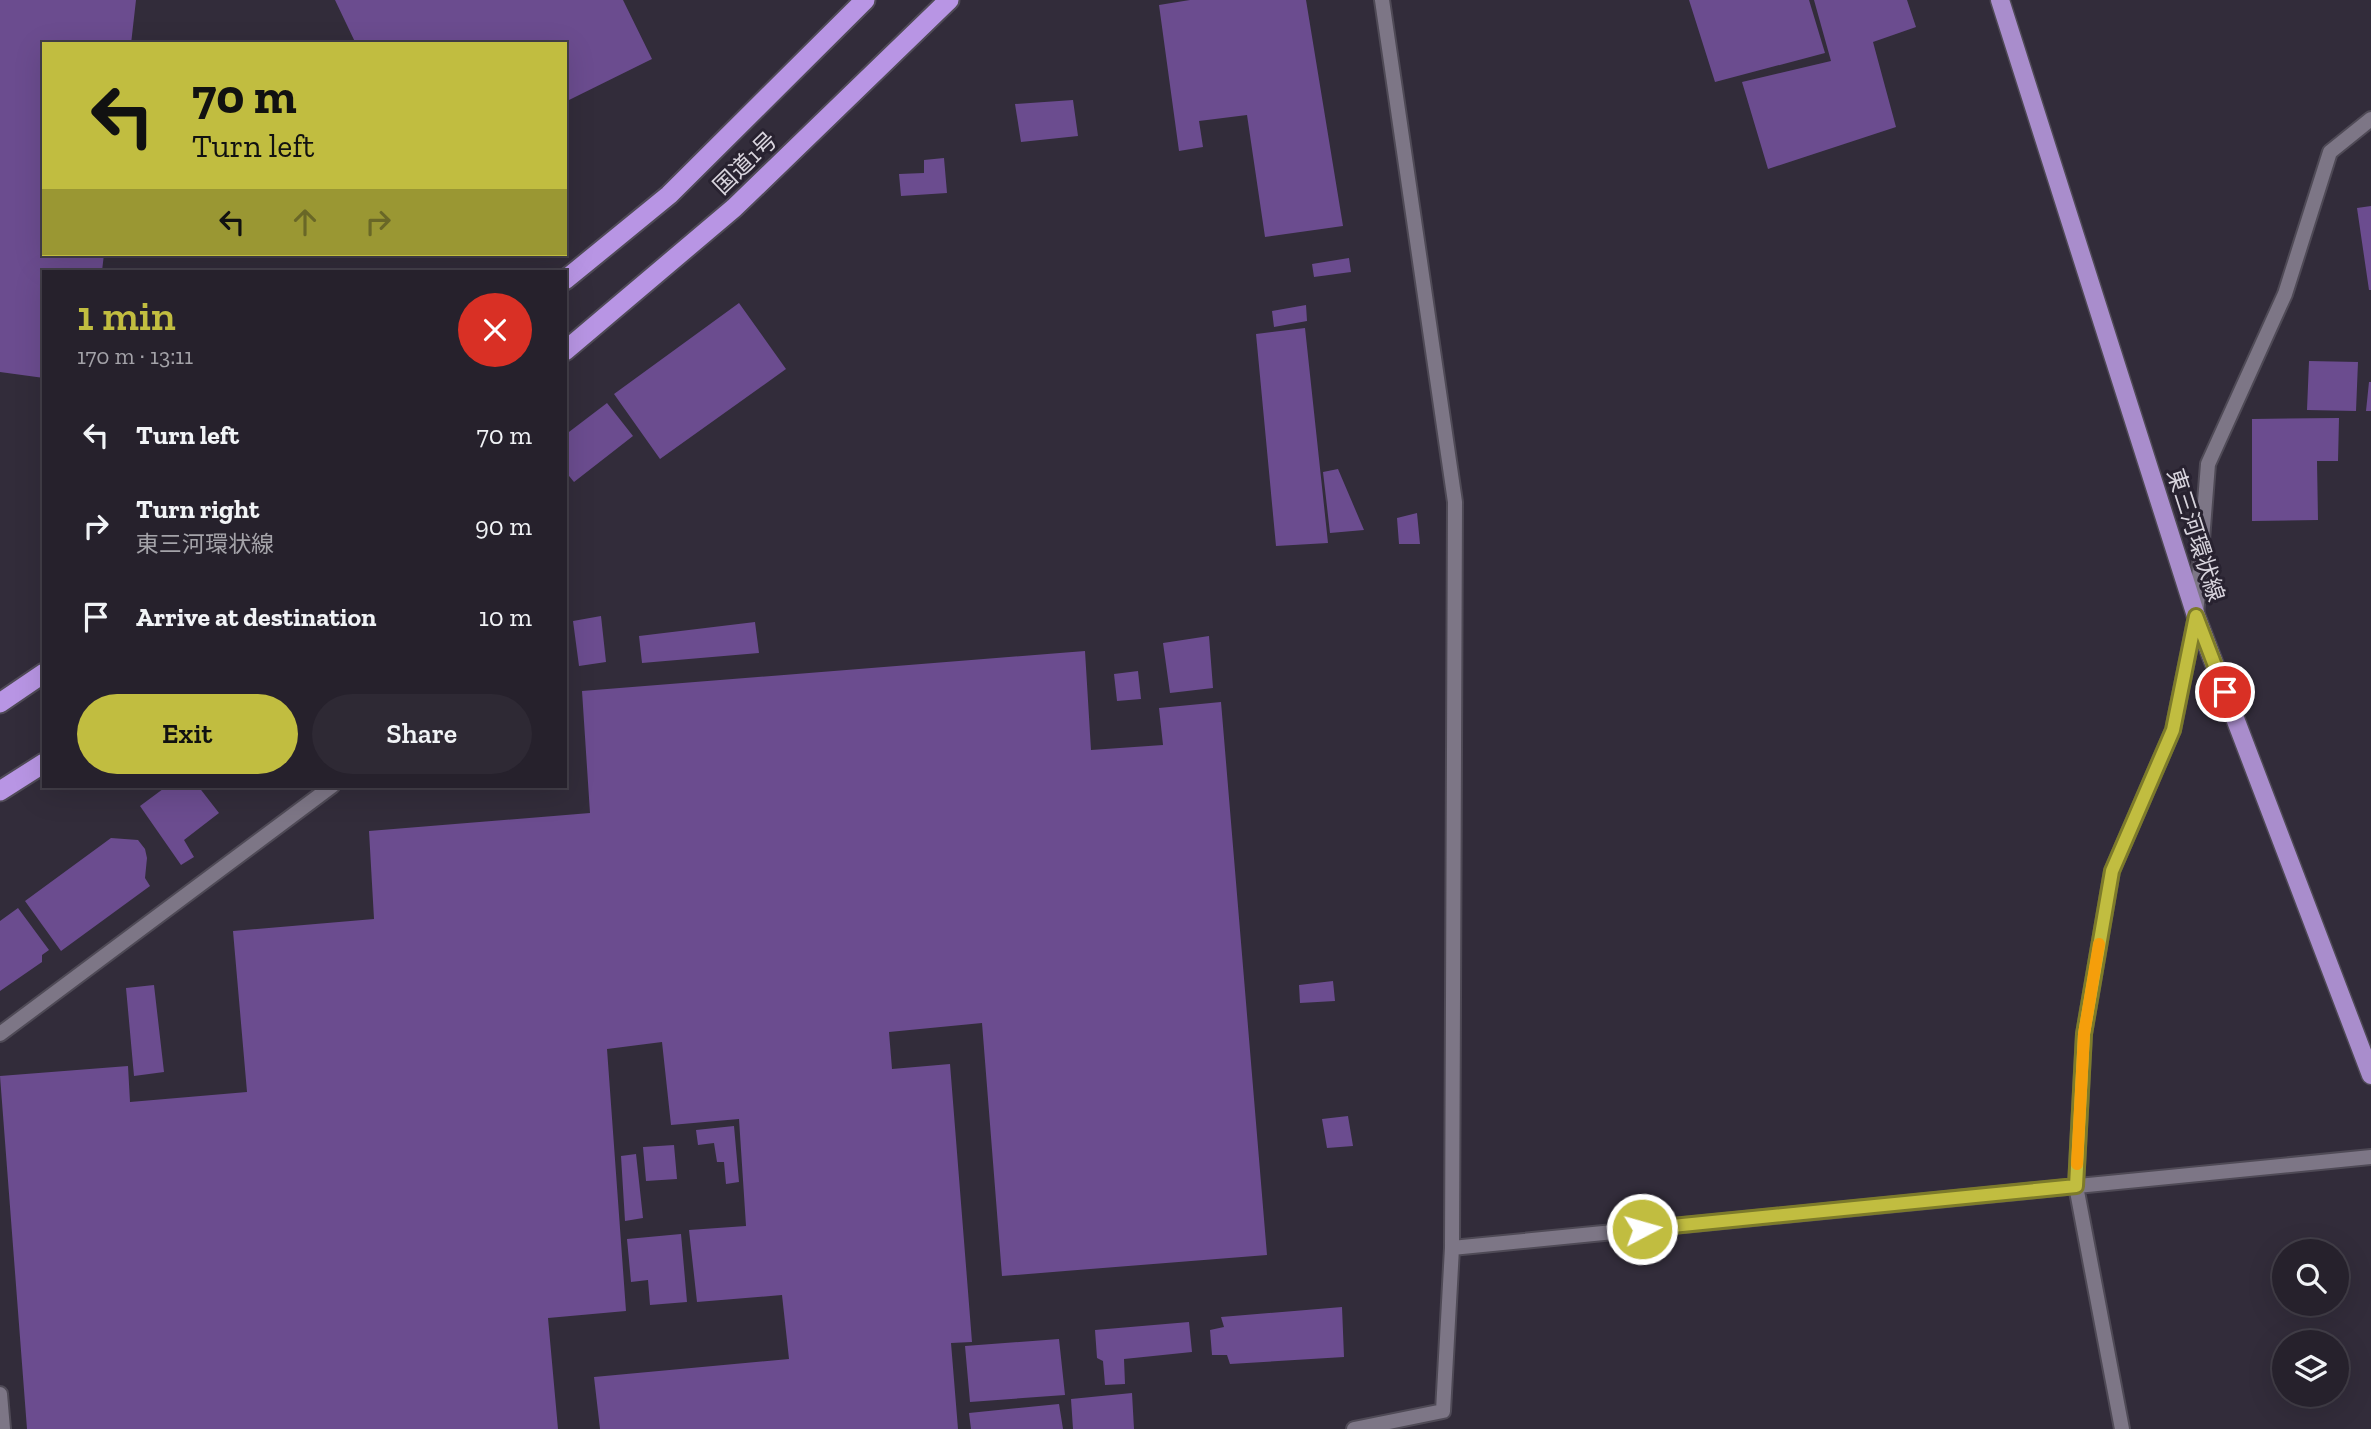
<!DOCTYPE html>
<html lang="en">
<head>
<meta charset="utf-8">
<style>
	:root { --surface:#26212c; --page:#2e2934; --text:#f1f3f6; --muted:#a4a3a9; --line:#423e48; --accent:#c1bd40 }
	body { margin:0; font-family:"Zilla Slab","Noto Sans JP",serif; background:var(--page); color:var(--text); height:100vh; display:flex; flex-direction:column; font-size:26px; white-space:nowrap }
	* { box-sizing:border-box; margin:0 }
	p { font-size:23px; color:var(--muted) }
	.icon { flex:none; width:38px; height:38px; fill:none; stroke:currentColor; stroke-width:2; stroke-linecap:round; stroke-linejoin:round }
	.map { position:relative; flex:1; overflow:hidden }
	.details { position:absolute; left:42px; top:270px; width:525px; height:518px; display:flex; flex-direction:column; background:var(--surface); border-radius:0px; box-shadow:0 7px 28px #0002,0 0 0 2px var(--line) }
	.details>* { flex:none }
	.guide { position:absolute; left:42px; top:42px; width:525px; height:214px; border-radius:0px; box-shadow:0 7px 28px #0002,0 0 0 2px var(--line); background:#c1bd40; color:#111; overflow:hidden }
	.controls { position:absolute; left:2272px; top:1239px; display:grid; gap:14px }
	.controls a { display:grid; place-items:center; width:77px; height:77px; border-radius:50%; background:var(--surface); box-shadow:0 7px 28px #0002,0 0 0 2px var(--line); font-size:35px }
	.pin { position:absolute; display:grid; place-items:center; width:60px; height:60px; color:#fff; margin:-30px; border:4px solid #fff; border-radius:50%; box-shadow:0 2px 7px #0007 }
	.me { position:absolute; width:77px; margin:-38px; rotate:84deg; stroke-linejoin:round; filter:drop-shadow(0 0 5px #0008) }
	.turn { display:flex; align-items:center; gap:24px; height:147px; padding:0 35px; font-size:32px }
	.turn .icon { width:91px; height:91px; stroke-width:2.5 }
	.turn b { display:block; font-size:49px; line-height:60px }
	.lanes { display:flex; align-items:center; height:66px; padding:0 35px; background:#0003; justify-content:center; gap:35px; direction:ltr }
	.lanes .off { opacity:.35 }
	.round { display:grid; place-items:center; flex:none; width:74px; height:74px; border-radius:37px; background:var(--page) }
	.head { display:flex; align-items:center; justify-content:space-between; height:119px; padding:0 35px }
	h1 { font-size:42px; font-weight:600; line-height:52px; color:var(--accent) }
	.button { display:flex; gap:14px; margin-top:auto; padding:14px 35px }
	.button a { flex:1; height:80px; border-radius:42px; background:var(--accent); color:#111; font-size:28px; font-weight:600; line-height:80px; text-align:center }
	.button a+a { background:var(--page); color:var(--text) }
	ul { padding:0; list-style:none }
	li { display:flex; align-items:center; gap:21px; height:91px; padding:0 35px }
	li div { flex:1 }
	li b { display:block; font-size:26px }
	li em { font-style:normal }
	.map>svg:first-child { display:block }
	.building { fill:#6b4c8f }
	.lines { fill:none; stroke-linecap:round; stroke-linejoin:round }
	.service-casing { stroke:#4f4a56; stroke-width:18 }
	.minor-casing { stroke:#4f4a56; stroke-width:18 }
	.primary-casing { stroke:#4f4a56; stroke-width:21 }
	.trunk-casing { stroke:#4f4a56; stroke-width:23 }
	.service { stroke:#7d7686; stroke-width:14 }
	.minor { stroke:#7d7686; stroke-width:14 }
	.primary { stroke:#a98dcc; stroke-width:18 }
	.trunk { stroke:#b895e4; stroke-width:19 }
	.route-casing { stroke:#7d7b2a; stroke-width:18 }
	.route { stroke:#c1bd40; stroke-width:12 }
	.slow { stroke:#f59e0b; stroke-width:12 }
	.labels { text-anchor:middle; stroke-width:6; stroke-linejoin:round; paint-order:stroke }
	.street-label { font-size:23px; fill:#d8d4dd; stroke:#282230 }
</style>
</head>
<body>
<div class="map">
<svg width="2371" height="1429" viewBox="0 0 2371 1429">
	<rect width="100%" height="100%" fill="#322c3a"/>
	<!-- building -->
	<path class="building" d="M0 0H136L131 44H44V254H104L102 271H44V378L0 372Z
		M335 0H623L652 59 565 102V44H356Z
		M1190 0H1306L1343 226 1265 237 1247 115 1199 121 1203 147 1179 151 1159 5Z
		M1689 0H1809L1825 53 1715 82Z
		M1814 0H1907L1916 27 1873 42 1896 127 1768 169 1742 82 1831 61Z
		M1073 100 1078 136 1021 142 1015 104Z
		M944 158 947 193 901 196 899 174 924 173V160Z
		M2371 206V290H2369L2357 208Z
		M1349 258 1351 272 1314 277 1312 264Z
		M739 303 786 369 660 459 614 394Z
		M1306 305 1307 321 1274 327 1272 311Z
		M1305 328 1328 543 1276 546 1256 334Z
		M2309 361 2358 362 2356 411 2307 410Z
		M2369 382H2371V411H2366Z
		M607 403 633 436 574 482 565 471V435Z
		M2339 418 2338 461H2317L2318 520 2252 521V419Z
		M1338 469 1364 530 1330 533 1323 472Z
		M1417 513 1420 544H1399L1397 518Z
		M601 616 606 662 579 666 573 621Z
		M755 622 759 653 642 663 639 636Z
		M1209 636 1213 688 1170 693 1163 643Z
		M1085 651 1091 750 1163 745 1159 708 1221 702 1267 1255 1002 1276 982 1023 889 1032 892 1069 950 1064 972 1342 951 1343 958 1429H600L594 1377 789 1359 782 1295 697 1302 689 1230 746 1226 739 1119 671 1125 662 1042 607 1049 626 1311 548 1318 558 1429H27L0 1076 128 1066 130 1102 247 1092 233 931 374 919 369 831 590 813 582 691Z
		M1138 671 1141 699 1117 701 1114 674Z
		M167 786H198L219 813 184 840 194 857 181 865 140 806Z
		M111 838 138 840 145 849 147 858 145 878 150 886 61 951 25 901Z
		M18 908 49 950 42 955V962L0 991V921Z
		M1333 981 1335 1001 1300 1003 1299 985Z
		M154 985 164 1072 134 1076 126 988Z
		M1348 1116 1353 1146 1327 1148 1322 1119Z
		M734 1126 739 1182 726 1184 724 1162H717L714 1143 698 1145 696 1130Z
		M674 1145 677 1179 646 1181 643 1147Z
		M636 1154 643 1218 625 1221 621 1156Z
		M681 1234 687 1302 650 1305 648 1280 631 1282 627 1239Z
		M1342 1307 1344 1357 1230 1364 1227 1355H1212L1210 1330 1224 1327 1221 1317Z
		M1189 1322 1192 1352 1124 1359 1125 1384 1105 1385 1103 1361 1097 1358 1095 1330Z
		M1059 1339 1065 1395 970 1402 965 1346Z
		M1132 1393 1134 1429H1073L1071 1399Z
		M1059 1404 1063 1429H971L969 1413Z"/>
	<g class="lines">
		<defs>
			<path id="service" d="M0 1034 332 786
				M0 1394 3 1429"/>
			<path id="minor" d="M1452 1248 2371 1157
				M1354 1429 1443 1411 1452 1248 1455 502 1382 0
				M2122 1429 2076 1186 2084 1034 2112 871 2173 730 2196 616 2208 464 2285 294 2330 152 2371 119"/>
			<path id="primary" d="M2000 0 2196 616 2371 1075"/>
			<path id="trunk" d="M565 280 669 195 865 0
				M565 351 734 208 949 0
				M0 703 44 673
				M0 791 44 763"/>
		</defs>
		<!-- service casing -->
		<use href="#service" class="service-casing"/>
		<!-- minor casing -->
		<use href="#minor" class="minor-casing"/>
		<!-- primary casing -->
		<use href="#primary" class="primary-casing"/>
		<!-- trunk casing -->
		<use href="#trunk" class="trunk-casing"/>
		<!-- service -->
		<use href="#service" class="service"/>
		<!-- minor -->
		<use href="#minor" class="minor"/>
		<!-- primary -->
		<use href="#primary" class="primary"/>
		<!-- trunk -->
		<use href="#trunk" class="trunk"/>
	</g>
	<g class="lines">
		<defs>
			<path id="route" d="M1642 1229 2076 1186 2084 1034 2112 871 2173 730 2196 616 2225 692"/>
		</defs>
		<!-- route casing -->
		<use href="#route" class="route-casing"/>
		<!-- route -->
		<use href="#route" class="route"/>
		<!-- slow -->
		<path class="slow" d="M2077 1164 2084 1034 2099 944"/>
	</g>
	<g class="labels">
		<!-- street labels -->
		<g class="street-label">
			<text transform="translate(745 163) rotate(-44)" y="8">国道1号</text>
			<text transform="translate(2196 535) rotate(72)" y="8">東三河環状線</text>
		</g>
	</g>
</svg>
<div class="controls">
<a><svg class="icon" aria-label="search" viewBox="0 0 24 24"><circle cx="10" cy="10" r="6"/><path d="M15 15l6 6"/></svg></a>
<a><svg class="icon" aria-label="layers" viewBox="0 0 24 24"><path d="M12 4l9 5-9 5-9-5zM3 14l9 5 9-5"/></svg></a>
</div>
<div class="pin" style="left:2225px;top:692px;background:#d93025"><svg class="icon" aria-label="arrive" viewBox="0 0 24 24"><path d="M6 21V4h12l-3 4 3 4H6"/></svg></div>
<svg class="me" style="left:1642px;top:1229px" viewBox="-20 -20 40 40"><circle r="17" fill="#c1bd40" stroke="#fff" stroke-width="3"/><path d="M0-11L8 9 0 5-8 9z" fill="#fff"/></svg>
<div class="guide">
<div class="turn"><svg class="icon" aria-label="left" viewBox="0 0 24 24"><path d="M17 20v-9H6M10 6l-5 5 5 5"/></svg><div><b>70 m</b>Turn left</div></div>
<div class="lanes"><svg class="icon" aria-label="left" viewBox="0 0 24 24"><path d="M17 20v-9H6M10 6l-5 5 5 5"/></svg><svg class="icon off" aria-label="ahead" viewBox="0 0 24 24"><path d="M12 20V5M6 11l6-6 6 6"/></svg><svg class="icon off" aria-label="right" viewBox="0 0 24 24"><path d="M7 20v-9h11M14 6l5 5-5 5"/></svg></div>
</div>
<section class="details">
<div class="head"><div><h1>1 min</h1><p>170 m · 13:11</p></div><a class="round" style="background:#d93025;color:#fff"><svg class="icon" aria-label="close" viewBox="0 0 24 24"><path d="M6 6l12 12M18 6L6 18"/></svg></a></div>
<ul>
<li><svg class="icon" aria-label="left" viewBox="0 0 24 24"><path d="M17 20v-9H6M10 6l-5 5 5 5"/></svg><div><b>Turn left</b></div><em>70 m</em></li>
<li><svg class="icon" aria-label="right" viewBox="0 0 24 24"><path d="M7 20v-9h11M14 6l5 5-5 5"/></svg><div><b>Turn right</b><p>東三河環状線</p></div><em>90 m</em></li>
<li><svg class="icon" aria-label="arrive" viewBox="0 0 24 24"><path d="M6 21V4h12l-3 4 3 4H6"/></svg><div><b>Arrive at destination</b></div><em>10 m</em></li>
</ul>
<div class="button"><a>Exit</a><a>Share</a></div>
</section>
</div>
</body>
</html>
